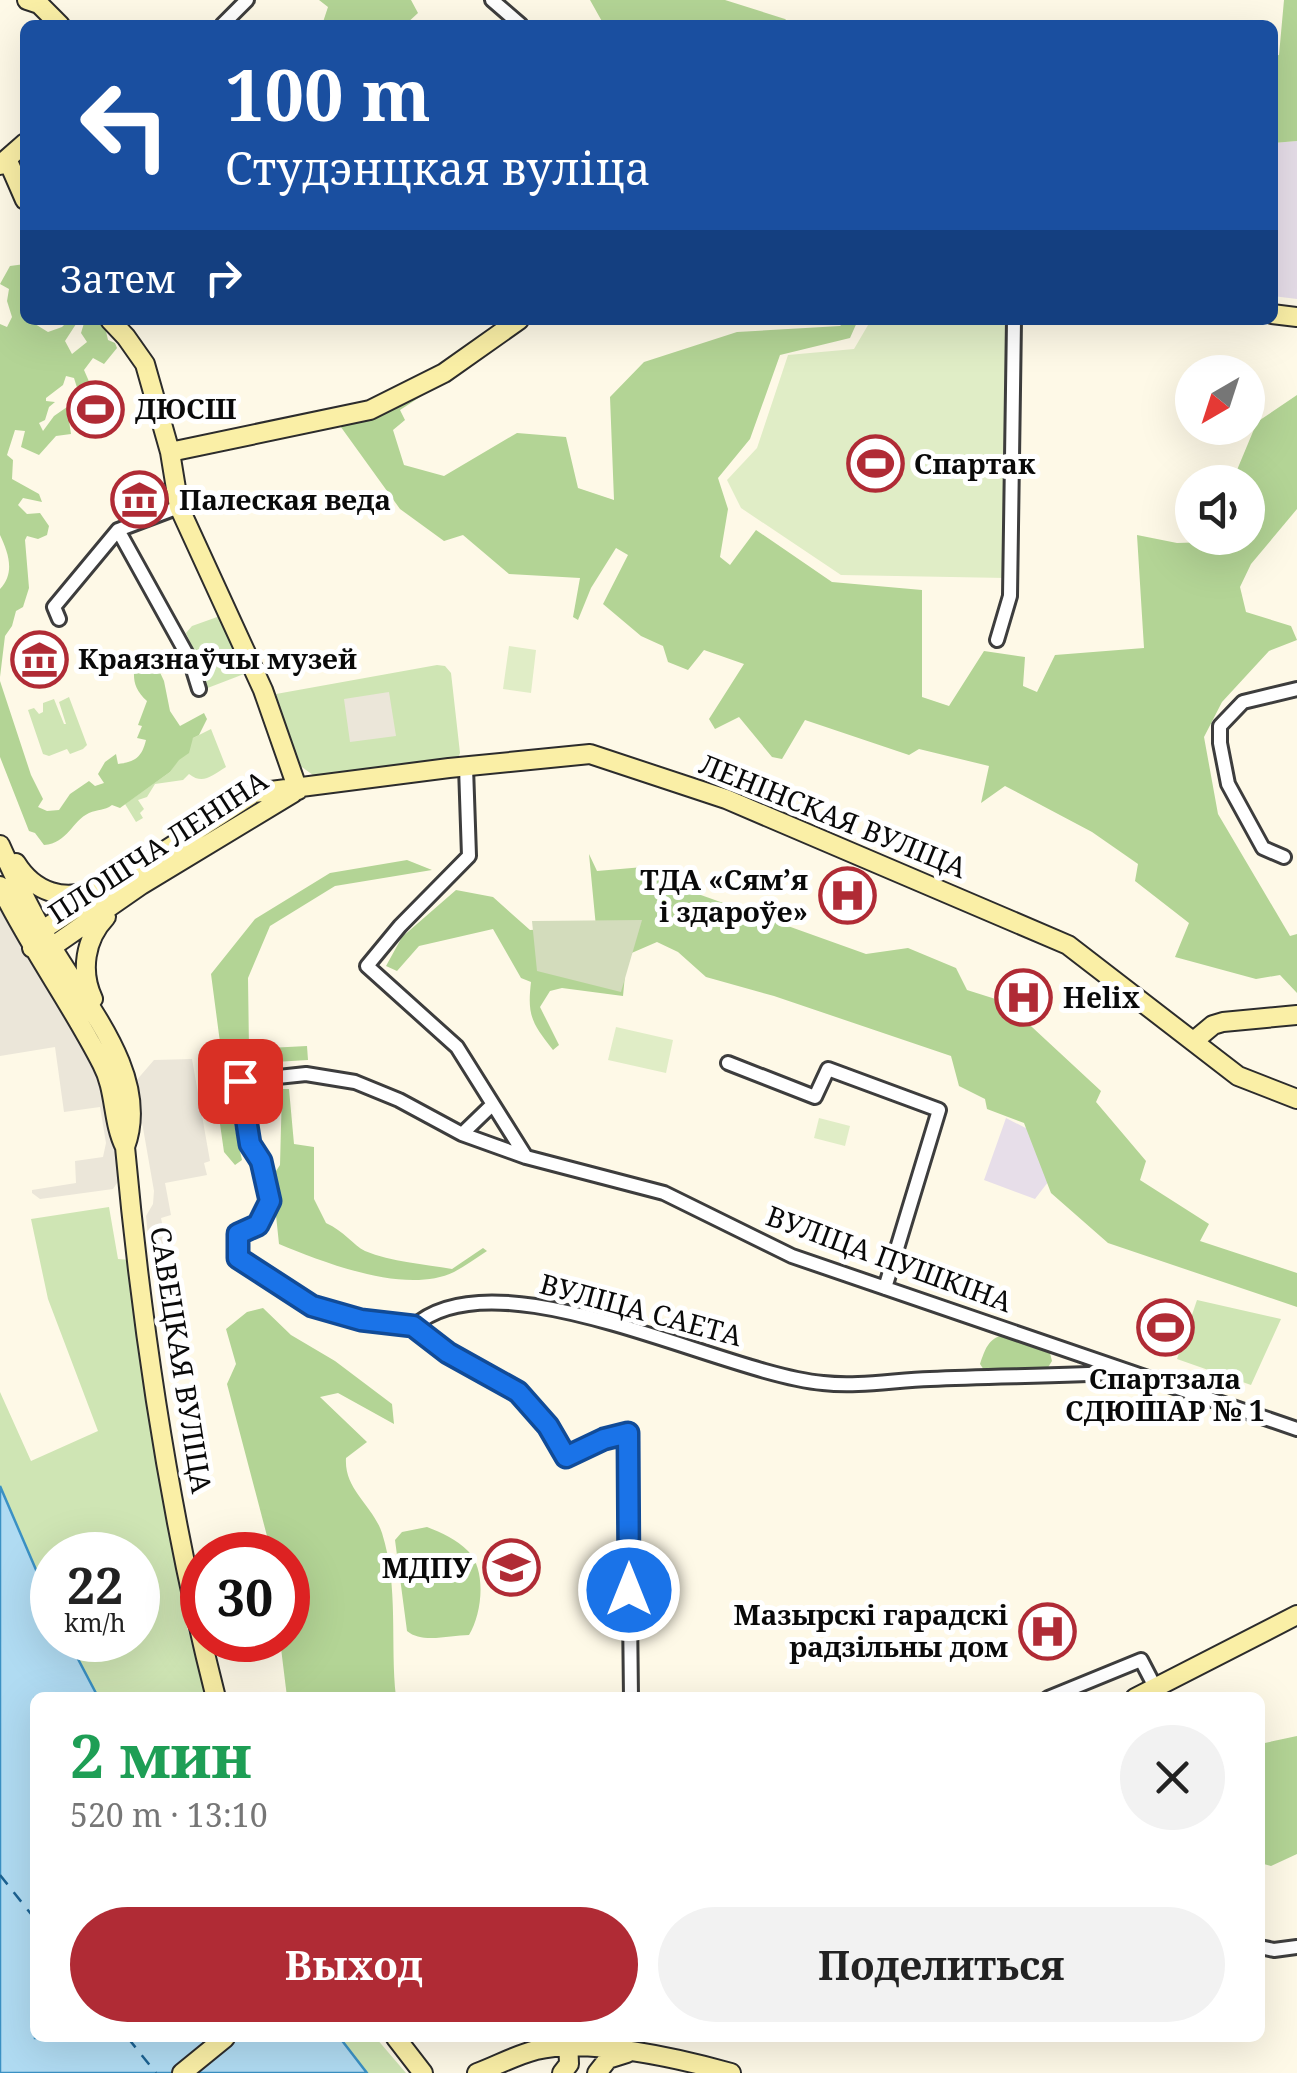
<!DOCTYPE html>
<html lang="ru">
<head>
<meta charset="utf-8">
<style>
	:root { --surface:#fff; --page:#f2f2f2; --text:#222; --muted:#767676; --accent:#b02b35 }
	body { margin:0; font-family:"Noto Serif",serif; background:var(--page); color:var(--text); height:100vh; display:flex; flex-direction:column; font-size:38px; white-space:nowrap }
	* { box-sizing:border-box; margin:0 }
	p { font-size:32px; color:var(--muted) }
	.icon { flex:none; width:55px; height:55px; fill:none; stroke:currentColor; stroke-width:2; stroke-linecap:round; stroke-linejoin:round }
	.map { position:relative; flex:1; overflow:hidden }
	.drawer { position:absolute; left:30px; top:1692px; width:1235px; height:350px; display:flex; flex-direction:column; background:var(--surface); border-radius:15px; box-shadow:0 10px 40px #0002 }
	.drawer>* { flex:none }
	.top-card { position:absolute; left:20px; top:20px; width:1258px; height:305px; border-radius:15px; box-shadow:0 10px 40px #0002; background:#1a4fa0; color:#fff; overflow:hidden }
	.needle { width:65px; rotate:219deg }
	.controls { position:absolute; left:1175px; top:355px; display:grid; gap:20px }
	.controls a { display:grid; place-items:center; width:90px; height:90px; border-radius:50%; background:var(--surface); box-shadow:0 10px 40px #0002; font-size:50px }
	.speed { position:absolute; left:30px; top:1532px; display:flex; gap:20px; font-size:50px; font-weight:700; text-align:center }
	.speed>* { display:grid; place-content:center; width:130px; height:130px; border-radius:50%; background:var(--surface); box-shadow:0 10px 40px #0002; line-height:1 }
	.speed small { font-size:25px; font-weight:400 }
	.speed .limit { border:15px solid #d22; background:#fff; color:#111 }
	.pin { position:absolute; display:grid; place-items:center; width:85px; height:85px; color:#fff; margin:-42px; border-radius:20px; box-shadow:0 5px 15px #0006 }
	.me { position:absolute; width:110px; margin:-55px; rotate:0deg; stroke-linejoin:round; filter:drop-shadow(0 0 8px #0008) }
	.turn { display:flex; align-items:center; gap:35px; height:210px; padding:0 40px; font-size:45px }
	.turn .icon { width:130px; height:130px; stroke-width:2.5 }
	.turn b { display:block; font-size:70px; line-height:85px }
	.then { display:flex; align-items:center; height:95px; padding:0 40px; background:#0003; gap:20px; font-size:38px }
	.round { display:grid; place-items:center; flex:none; width:105px; height:105px; border-radius:52px; background:var(--page) }
	.head { display:flex; align-items:center; justify-content:space-between; height:170px; padding:0 40px }
	h1 { font-size:60px; font-weight:700; line-height:75px; color:#1e9e55 }
	.cta { display:flex; gap:20px; margin-top:auto; padding:20px 40px }
	.cta a { flex:1; height:115px; border-radius:60px; background:var(--accent); color:#fff; font-size:40px; font-weight:700; line-height:115px; text-align:center }
	.cta a+a { background:var(--page); color:var(--text) }
	.map>svg:first-child { display:block }
	.industrial { fill:#e7dee9 }
	.green { fill:#cfe5b4 }
	.forest { fill:#b3d495 }
	.cemetery { fill:#d3dcbc }
	.pitch { fill:#e0edc6 }
	.plaza { fill:#ebe6d9 }
	.water { fill:#b0dbf2; stroke:#3b91c4; stroke-width:2.5 }
	.lines { fill:none; stroke-linecap:round; stroke-linejoin:round }
	.ferry { stroke:#1c6292; stroke-width:2.5; stroke-dasharray:12 10; stroke-linecap:butt }
	.street-casing { stroke:#3d3d3d; stroke-width:18 }
	.secondary-casing { stroke:#2c2c2c; stroke-width:22 }
	.street { stroke:#fff; stroke-width:12 }
	.secondary { stroke:#faefa6; stroke-width:18 }
	.route-casing { stroke:#114b97; stroke-width:25 }
	.route { stroke:#1a73e8; stroke-width:18 }
	.labels { text-anchor:middle; stroke-width:10; stroke-linejoin:round; paint-order:stroke }
	.poi-label { font-size:28px; font-weight:bold; fill:#0a0a0a; stroke:#fff; text-anchor:start }
	.street-label { font-size:28px; fill:#0a0a0a; stroke:#fff }
</style>
</head>
<body>
<div class="map">
<svg width="1297" height="2073" viewBox="0 0 1297 2073">
	<rect width="100%" height="100%" fill="#fef9e7"/>
	<!-- industrial -->
	<path class="industrial" d="M1297 141V299L1273 296 1272 143Z
		M1006 1118 1047 1139 1061 1165 1035 1199 984 1180Z"/>
	<!-- green -->
	<path class="green" d="M220 616 244 674 205 689C197 669 195 651 186 633L192 626Z
		M437 665 445 666 451 673 460 753 458 758 321 775H313L299 765 276 694Z
		M69 697 87 745 83 749 70 754 67 749 49 756 43 754 28 710 34 708 39 714 43 712V703L54 699 64 724H66L59 702Z
		M211 729 226 767C211 776 203 785 189 774L183 780 155 784 147 797 138 800 144 809 140 813 143 818 136 822 125 804 170 772 193 738Z
		M109 1207 118 1259 130 1260 186 1624 208 1697H98L68 1640H138V1555H52V1607L0 1486V1392L31 1461 98 1431 48 1299 31 1219Z
		M1197 1300 1281 1319 1251 1385 1177 1359Z
		M340 2038H376L406 2073H367Z"/>
	<!-- forest -->
	<path class="forest" d="M319 0H411L418 13 405 25H331L323 22 328 7Z
		M590 0H725L785 19 792 25H604Z
		M1284 0H1297V141L1273 143V56L1279 55Z
		M25 264V320H35V324L48 332 62 327 69 320 78 321 65 341 72 354 87 342 81 333 85 320H95L105 327 108 340 115 343 117 348 104 364 93 358 84 370 91 386 89 391 79 394 74 378 66 376 63 385 46 398V401L55 402 49 407 45 420 39 423 43 431 54 416 67 407 71 434 56 436 39 455 21 447 25 431 15 430 7 455 13 460 12 479 39 494 42 502 23 498 18 505 27 514 40 513 49 526 47 535 38 539 27 536 25 540 29 588 23 607 16 611 12 626 5 636 0 677V589C15 573 9 554 0 535V324L7 327 12 317 7 301 9 289 0 284 10 266Z
		M847 320H858L850 338 780 355 750 439 718 478 728 509 720 557 730 565 756 530 832 582 922 590V697L949 706 984 651 1025 657 1023 686 1037 692 1055 655 1144 648 1137 535 1177 543 1208 542 1210 538H1248V482H1232L1257 422 1297 395V509L1251 564 1240 587 1246 612 1291 626 1297 640 1269 651 1222 702 1204 737 1218 814 1290 936 1297 934V993L1280 975 1256 979 1175 957 1189 923 1135 881 1138 864 1092 832 1005 786 981 803 989 766 919 749 909 755 805 720 782 759 772 757 739 717 715 729 709 719 744 664 704 650 688 670 668 662 663 646 641 636 603 604 628 555 616 548 591 588 578 620 573 617 580 578 509 574 463 535 444 541 400 509 338 423 368 420 420 392 423 395 400 410 405 420 393 430 404 465 444 476 517 433 566 437 578 488 614 500 610 397 644 362 737 332 840 326Z
		M143 649H149L164 681 170 711 180 726 204 713 207 719 199 735 193 738 189 753 179 760 170 772 120 808 112 805C104 811 98 809 89 813 72 821 68 843 44 845L35 833 29 831 0 757V681L31 775 43 799 38 807 47 811 59 810 70 794 89 781 95 786 104 783 98 774 105 762 116 754 118 764C135 762 142 757 146 740L137 738 142 726 138 725 147 701C131 686 133 676 136 654Z
		M589 854 597 871 655 866 685 877 684 889 866 954 908 948 956 968 967 990 1005 1002 1101 1091 1096 1102 1146 1161 1140 1180 1209 1224 1200 1241 1297 1273V1307L1108 1243 1051 1193 1024 1123 987 1109 985 1099 959 1086 951 1056 774 996 706 977 678 952 657 942 627 955 623 996 562 988 550 991 540 1007 559 1045 553 1050C532 1023 527 1016 531 982L521 978 493 929 419 946 397 971 386 966 402 937 456 890 493 897 530 930 596 927Z
		M407 860 432 870 335 886 270 926 248 978 249 1049 307 1046 308 1060 208 1066 221 1050 211 974 255 919 330 873Z
		M282 1089H289L294 1144 314 1147V1199L326 1223C344 1231 353 1245 365 1251 391 1262 425 1264 452 1269L483 1248 487 1251C476 1258 465 1266 454 1272 406 1295 325 1263 279 1244L272 1177 280 1165Z
		M229 1102 242 1160 235 1165 224 1152 217 1103Z
		M263 1308 291 1335 335 1361 392 1404 394 1424 338 1393 320 1397 367 1442 346 1458C344 1490 373 1505 382 1533 399 1587 390 1643 396 1697H287L280 1640H288V1555H272L227 1384 236 1364 226 1329 247 1312Z
		M1004 1335 1049 1349 1052 1361 1047 1369 984 1370 980 1364C985 1350 988 1338 1004 1335Z
		M427 1527C442 1533 456 1539 468 1551 487 1570 482 1614 469 1635 450 1635 422 1644 407 1631L395 1540 402 1532Z
		M1297 1736V1854L1271 1866 1260 1863V1744Z"/>
	<!-- cemetery -->
	<path class="cemetery" d="M642 920 621 992 537 971 532 921Z"/>
	<!-- pitch -->
	<path class="pitch" d="M871 320H1009L1006 578 841 575 741 508 727 480 757 448 788 355 854 349Z
		M509 646 536 650 531 693 503 689Z
		M616 1027 673 1040 666 1073 608 1060Z
		M819 1118 850 1126 845 1146 814 1138Z"/>
	<!-- plaza -->
	<path class="plaza" d="M389 692 396 736 350 742 344 699Z
		M0 895 107 1087 121 1177 113 1189 40 1199 32 1193V1190L76 1183 75 1161 103 1157 106 1143 100 1107 64 1112 55 1047 0 1056Z
		M192 1059 210 1161 204 1163 207 1175 165 1183 171 1215 161 1218 166 1243 149 1247 146 1216 153 1204 154 1191 135 1082 154 1060Z"/>
	<!-- water -->
	<path class="water" d="M0 1486 52 1607V1640H68L98 1697 35 1698V2038H340L367 2073H0Z"/>
	<g class="lines">
		<!-- ferry -->
		<path class="ferry" d="M0 1875 35 1919
			M128 2038 156 2073"/>
		<defs>
			<path id="street" d="M492 0 521 25
				M222 25 247 0
				M118 530 190 660 199 689
				M59 619 54 607 118 530 179 507
				M997 640 1010 596 1014 320
				M466 767 469 856 400 926 367 966 457 1047 526 1157
				M1284 857 1263 848 1228 784 1220 743V726L1243 702 1297 689
				M728 1063 815 1097 828 1069 939 1110 885 1288
				M462 1134 492 1105
				M413 1327 448 1353 518 1392 548 1425 566 1457 604 1439 628 1433 631 1698
				M1128 1372C1062 1376 996 1376 930 1379 896 1380 858 1387 823 1383 721 1374 496 1251 413 1327 335 1317 301 1306 238 1257L237 1234C289 1211 265 1182 250 1144 243 1125 242 1101 240 1081L306 1074 355 1082 399 1100 462 1134 526 1157 664 1193 792 1256 1297 1429
				M1048 1698 1141 1660 1155 1687
				M1260 1947 1274 1950 1297 1947"/>
			<path id="secondary" d="M27 0 39 4 60 25
				M8 161 25 200
				M0 165 25 143
				M1272 314 1297 317
				M110 320 126 337 145 364 170 452 179 507 263 690 298 790
				M170 452 370 410 444 373 519 320
				M0 845C16 881 33 916 53 949 86 1005 151 1077 125 1147
				M16 863C34 892 65 903 96 888
				M0 886C30 948 71 1003 102 1064 116 1090 112 1121 125 1147 142 1332 170 1518 216 1698
				M32 948 47 927 254 793 449 768 590 754 726 799 1068 945 1238 1076 1297 1099
				M46 951 141 885 293 793
				M93 999C80 971 85 939 106 917
				M1195 1040 1213 1025 1223 1022 1297 1015
				M1135 1698 1297 1615
				M396 2038 423 2073
				M182 2073 225 2038
				M477 2073C496 2066 516 2055 536 2050 590 2038 678 2058 731 2073
				M562 2073 569 2064 568 2038
				M597 2073 608 2059 627 2053"/>
		</defs>
		<!-- street casing -->
		<use href="#street" class="street-casing"/>
		<!-- secondary casing -->
		<use href="#secondary" class="secondary-casing"/>
		<!-- street -->
		<use href="#street" class="street"/>
		<!-- secondary -->
		<use href="#secondary" class="secondary"/>
	</g>
	<g class="lines">
		<defs>
			<path id="route" d="M240 1081 250 1144 261 1161 270 1201 258 1225 238 1234V1258L312 1306 361 1320 413 1326 448 1353 518 1392 548 1426 566 1457 604 1439 628 1433 629 1590"/>
		</defs>
		<!-- route casing -->
		<use href="#route" class="route-casing"/>
		<!-- route -->
		<use href="#route" class="route"/>
	</g>
	<!-- icons -->
	<defs>
		<symbol id="stadium-ring" viewBox="-11 -11 22 22"><circle r="9.5" fill="#fff" stroke="#b02b35" stroke-width="1.5"/><path d="M0-5a6.5 5 0 1 0 0 10a6.5 5 0 1 0 0-10ZM-3.5-1.8h7v3.6h-7Z" fill="#b02b35"/></symbol>
		<symbol id="museum-ring" viewBox="-11 -11 22 22"><circle r="9.5" fill="#fff" stroke="#b02b35" stroke-width="1.5"/><path d="M0-6L6-3V-2H-6V-3ZM-5-1h2V3h-2ZM-1-1h2V3h-2ZM3-1h2V3H3ZM-6 4H6V6H-6Z" fill="#b02b35"/></symbol>
		<symbol id="hospital-ring" viewBox="-11 -11 22 22"><circle r="9.5" fill="#fff" stroke="#b02b35" stroke-width="1.5"/><path d="M-5-5h3v3.5h4V-5h3V5h-3V1.5h-4V5h-3Z" fill="#b02b35"/></symbol>
		<symbol id="university-ring" viewBox="-11 -11 22 22"><circle r="9.5" fill="#fff" stroke="#b02b35" stroke-width="1.5"/><path d="M0-5L7-2L0 1L-7-2ZM-4 1L0 2.5L4 1V4Q0 6-4 4Z" fill="#b02b35"/></symbol>
	</defs>
	<g fill-rule="evenodd">
		<use href="#stadium-ring" x="64" y="378" width="63" height="63"/>
		<use href="#stadium-ring" x="844" y="432" width="63" height="63"/>
		<use href="#museum-ring" x="108" y="468" width="63" height="63"/>
		<use href="#museum-ring" x="8" y="628" width="63" height="63"/>
		<use href="#hospital-ring" x="816" y="864" width="63" height="63"/>
		<use href="#hospital-ring" x="992" y="966" width="63" height="63"/>
		<use href="#stadium-ring" x="1134" y="1296" width="63" height="63"/>
		<use href="#university-ring" x="480" y="1536" width="63" height="63"/>
		<use href="#hospital-ring" x="1016" y="1600" width="63" height="63"/>
	</g>
	<g class="labels">
		<!-- poi labels -->
		<g class="poi-label">
			<text x="135" y="419">ДЮСШ</text>
			<text x="914" y="474">Спартак</text>
			<text x="179" y="510">Палеская веда</text>
			<text x="78" y="669">Краязнаўчы музей</text>
			<text x="808" y="890" text-anchor="end">ТДА «Сямʼя<tspan x="808" dy="32">і здароўе»</tspan></text>
			<text x="1063" y="1008">Helix</text>
			<text x="1165" y="1389" text-anchor="middle">Спартзала<tspan x="1165" dy="32">СДЮШАР № 1</tspan></text>
			<text x="472" y="1578" text-anchor="end">МДПУ</text>
			<text x="1008" y="1625" text-anchor="end">Мазырскі гарадскі<tspan x="1008" dy="32">радзільны дом</tspan></text>
		</g>
		<!-- street labels -->
		<g class="street-label">
			<text transform="translate(833 816) rotate(22)" y="10">ЛЕНІНСКАЯ ВУЛІЦА</text>
			<text transform="translate(158 847) rotate(-33)" y="10">ПЛОШЧА ЛЕНІНА</text>
			<text transform="translate(889 1259) rotate(20)" y="10">ВУЛІЦА ПУШКІНА</text>
			<text transform="translate(641 1310) rotate(15)" y="10">ВУЛІЦА САЕТА</text>
			<text transform="translate(181 1360) rotate(81)" y="10">САВЕЦКАЯ ВУЛІЦА</text>
		</g>
	</g>
</svg>
<div class="controls">
<a><svg class="needle" viewBox="-14 -14 28 28"><path d="M0-13l5 13h-10z" fill="#e53935"/><path d="M0 13l5-13h-10z" fill="#767676"/></svg></a>
<a><svg class="icon" aria-label="sound" viewBox="0 0 24 24"><path d="M4 9h4l5-4v14l-5-4H4zM17 9q2 3 0 6"/></svg></a>
</div>
<div class="speed"><div>22<small>km/h</small></div><div class="limit">30</div></div>
<div class="pin" style="left:240px;top:1081px;background:#d93025"><svg class="icon" aria-label="arrive" viewBox="0 0 24 24"><path d="M6 21V4h12l-3 4 3 4H6"/></svg></div>
<svg class="me" style="left:629px;top:1590px" viewBox="-20 -20 40 40"><circle r="17" fill="#1a73e8" stroke="#fff" stroke-width="3"/><path d="M0-11L8 9 0 5-8 9z" fill="#fff"/></svg>
<div class="top-card">
<div class="turn"><svg class="icon" aria-label="left" viewBox="0 0 24 24"><path d="M17 20v-9H6M10 6l-5 5 5 5"/></svg><div><b>100 m</b>Студэнцкая вуліца</div></div>
<div class="then">Затем<svg class="icon" aria-label="right" viewBox="0 0 24 24"><path d="M7 20v-9h11M14 6l5 5-5 5"/></svg></div>
</div>
<section class="drawer">
<div class="head"><div><h1>2 мин</h1><p>520 m · 13:10</p></div><a class="round"><svg class="icon" aria-label="close" viewBox="0 0 24 24"><path d="M6 6l12 12M18 6L6 18"/></svg></a></div>
<div class="cta"><a>Выход</a><a>Поделиться</a></div>
</section>
</div>
</body>
</html>
